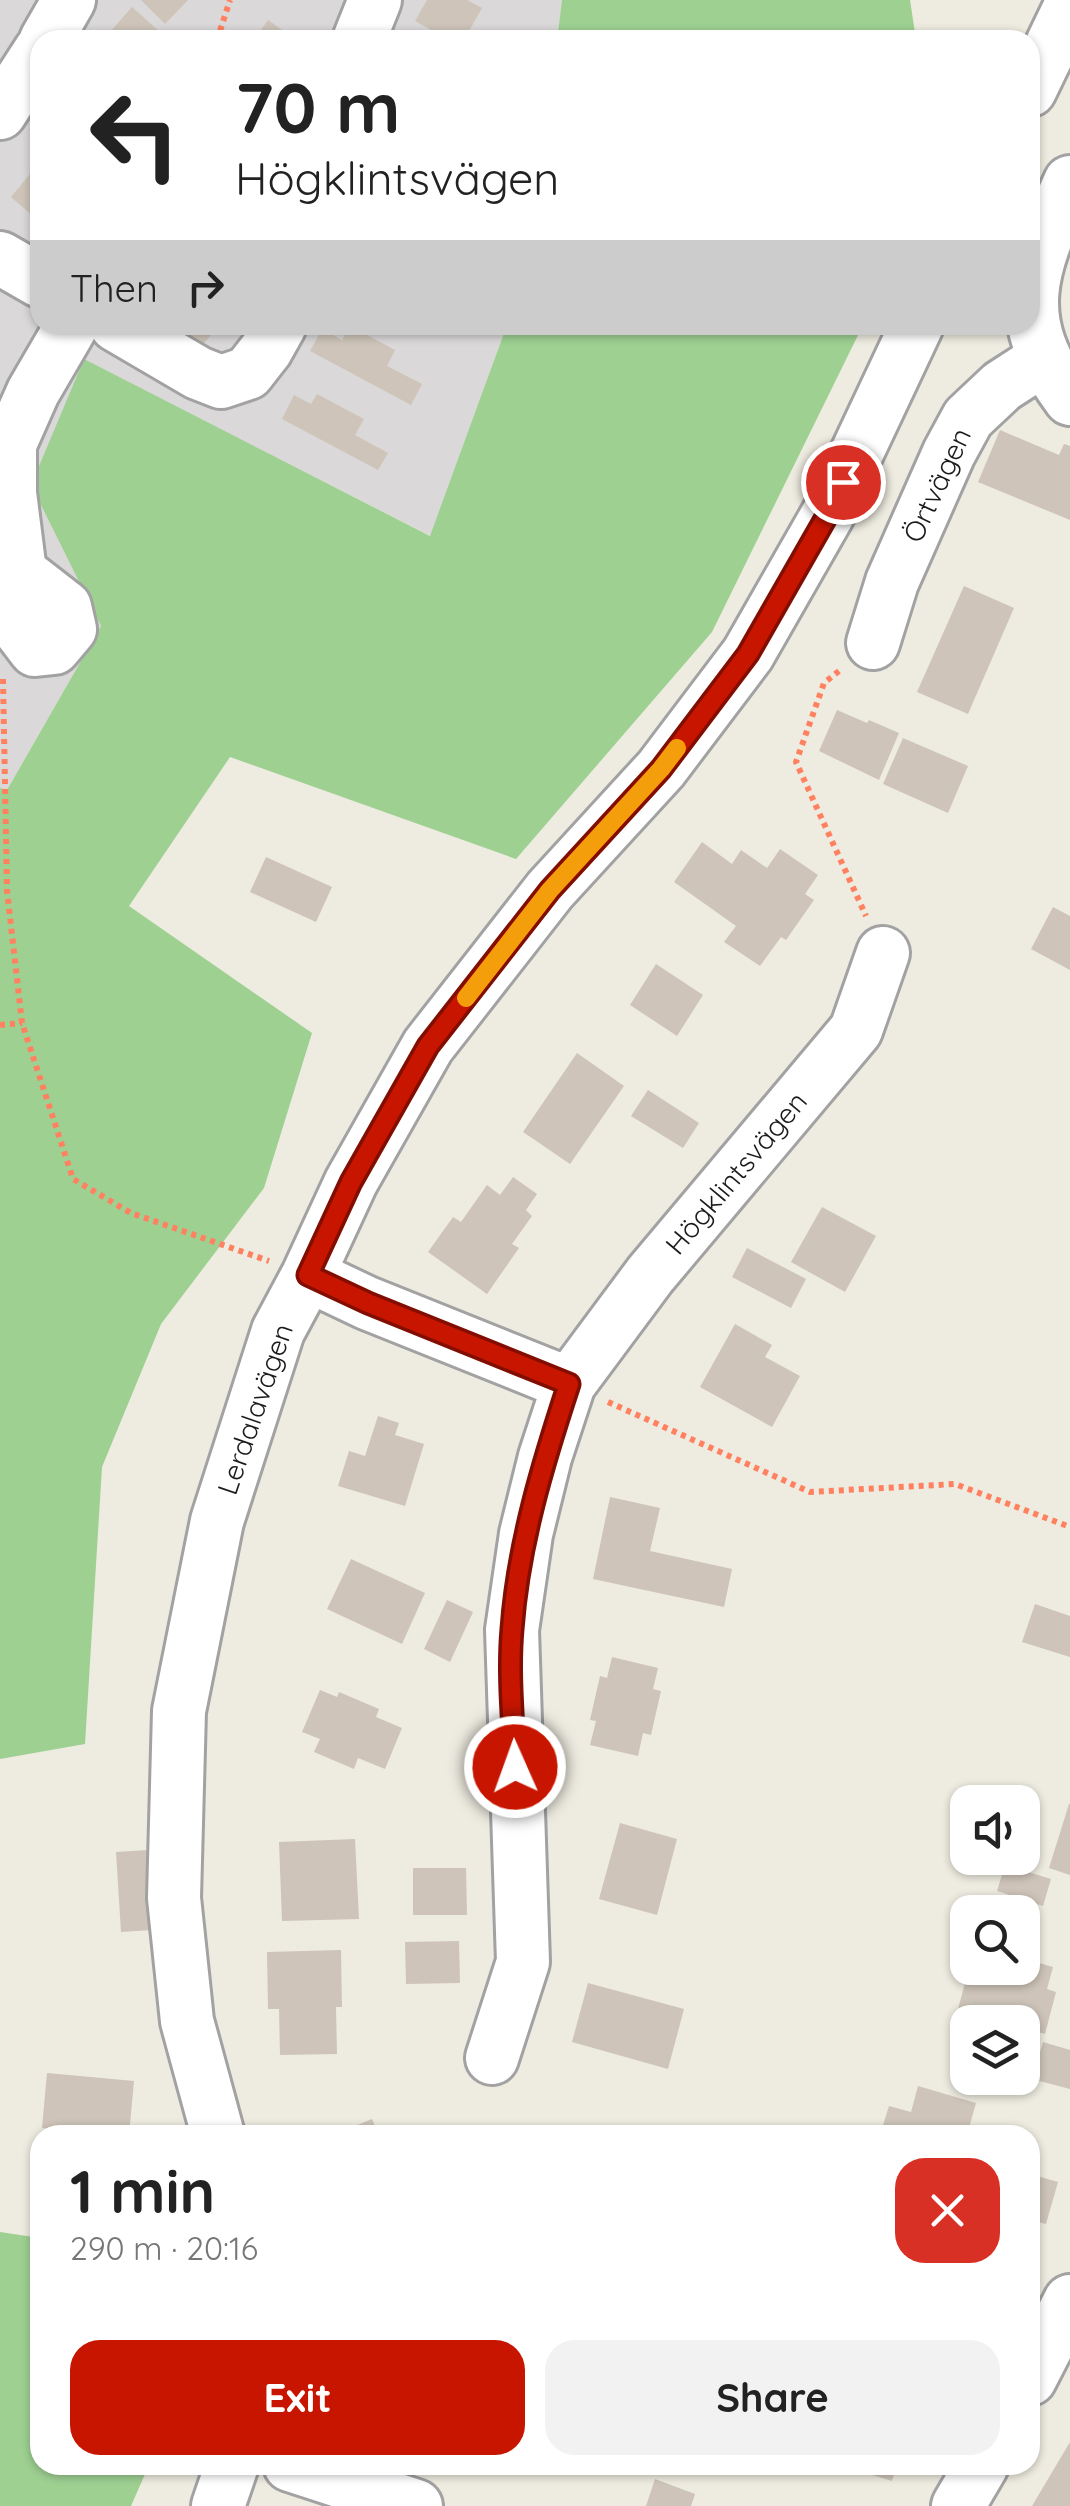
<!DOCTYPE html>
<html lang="en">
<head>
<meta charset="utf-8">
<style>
	:root { --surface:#fff; --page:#f2f2f2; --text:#222; --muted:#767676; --accent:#c71500 }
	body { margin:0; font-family:Quicksand,sans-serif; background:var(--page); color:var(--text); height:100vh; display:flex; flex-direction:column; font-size:38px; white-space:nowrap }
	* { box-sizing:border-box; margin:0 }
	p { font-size:32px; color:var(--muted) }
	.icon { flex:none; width:55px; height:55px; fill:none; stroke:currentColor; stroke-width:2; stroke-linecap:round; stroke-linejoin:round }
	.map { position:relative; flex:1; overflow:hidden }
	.details { position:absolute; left:30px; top:2125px; width:1010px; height:350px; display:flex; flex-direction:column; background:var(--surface); border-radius:30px; box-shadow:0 2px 8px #0004 }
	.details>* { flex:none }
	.hud { position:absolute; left:30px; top:30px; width:1010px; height:305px; border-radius:30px; box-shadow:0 2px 8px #0004; background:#fff; color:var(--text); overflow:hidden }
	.fabs { position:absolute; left:950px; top:1785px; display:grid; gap:20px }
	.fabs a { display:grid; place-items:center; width:90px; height:90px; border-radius:20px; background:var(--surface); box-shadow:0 2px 8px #0004; font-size:50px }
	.pin { position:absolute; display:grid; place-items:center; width:85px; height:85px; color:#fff; margin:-42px; border:5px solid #fff; border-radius:50%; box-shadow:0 2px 10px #0007 }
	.me { position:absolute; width:110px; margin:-55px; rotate:358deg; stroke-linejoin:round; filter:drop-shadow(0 0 8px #0008) }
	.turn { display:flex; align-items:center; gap:35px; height:210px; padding:0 40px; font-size:45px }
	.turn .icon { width:130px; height:130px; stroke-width:2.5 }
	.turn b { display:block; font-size:70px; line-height:85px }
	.then { display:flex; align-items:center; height:95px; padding:0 40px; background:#0003; gap:20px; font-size:38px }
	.round { display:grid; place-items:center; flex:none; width:105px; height:105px; border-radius:30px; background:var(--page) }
	.head { display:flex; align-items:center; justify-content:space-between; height:170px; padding:0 40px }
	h1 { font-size:60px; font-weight:700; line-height:75px }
	.button { display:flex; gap:20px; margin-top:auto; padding:20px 40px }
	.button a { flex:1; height:115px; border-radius:30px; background:var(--accent); color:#fff; font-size:40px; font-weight:700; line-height:115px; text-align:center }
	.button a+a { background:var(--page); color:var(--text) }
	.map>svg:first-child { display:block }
	.residential { fill:#dad8d8 }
	.forest { fill:#9ed092 }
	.building { fill:#cec4b9 }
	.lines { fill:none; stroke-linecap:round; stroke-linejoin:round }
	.minor-casing { stroke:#a2a2a2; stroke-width:58 }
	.path { stroke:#ff8160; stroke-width:6; stroke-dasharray:5 5; stroke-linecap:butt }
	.minor { stroke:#fff; stroke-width:52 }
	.route-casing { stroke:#810e00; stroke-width:25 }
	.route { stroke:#c71500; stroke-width:18 }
	.slow { stroke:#f59e0b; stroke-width:18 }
	.labels { text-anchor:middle; stroke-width:10; stroke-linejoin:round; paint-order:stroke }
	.street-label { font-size:28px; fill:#1b1b1b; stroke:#fff }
</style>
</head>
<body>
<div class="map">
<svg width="1070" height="2506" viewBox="0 0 1070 2506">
	<rect width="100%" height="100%" fill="#eeebe0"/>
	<!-- residential -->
	<path class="residential" d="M0 0H562L557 40H40V325H507L431 536 84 360 31 485 101 626 7 790 0 788Z"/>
	<!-- forest -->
	<path class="forest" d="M562 0H910L915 33 994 40H557Z
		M507 325H863L712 632 516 859 230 757 129 906 312 1033 264 1188 161 1324 102 1467 85 1744 0 1759V788L7 790 101 626 31 485 84 359 430 536Z
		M0 2232 40 2238V2465H149L131 2506H0Z"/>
	<!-- building -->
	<path class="building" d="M141 0H188L165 24Z
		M427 0H467L482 8 464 40H449L415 21Z
		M132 7 169 40H103Z
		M268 20 296 40H254Z
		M40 162V222L11 197Z
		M174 325H219L201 347Z
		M350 326 395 350 387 366 422 384 411 405 310 351 322 329 342 340Z
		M317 394 364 419 355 435 388 453 378 470 282 419 294 395 311 404Z
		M1000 430 1059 455 1064 444 1070 446V520L978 482Z
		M964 586 1014 608 968 714 917 692Z
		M837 710 867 723 869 720 899 733 879 780 819 751Z
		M903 738 968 766 948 813 883 784Z
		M702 842 732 864 741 850 767 868 780 849 818 875 805 894 814 900 786 940 781 937 760 966 724 942 736 926 674 882Z
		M266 857 332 887 316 922 250 892Z
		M1053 907 1070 916V970L1031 949Z
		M656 964 703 995 677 1036 630 1005Z
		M577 1053 624 1086 570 1164 523 1132Z
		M648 1090 699 1123 683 1148 631 1116Z
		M513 1177 537 1194 526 1210 532 1216 512 1244 519 1248 487 1294 428 1252 453 1217 461 1222 487 1185 500 1195Z
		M822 1207 876 1236 845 1292 791 1262Z
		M747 1248 806 1279 791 1308 732 1277Z
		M735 1324 772 1345 765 1357 800 1376 772 1427 700 1387Z
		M378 1416 399 1423 395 1435 424 1444 405 1506 338 1486 349 1451 365 1456Z
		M610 1497 660 1508 650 1551 732 1569 724 1607 593 1579Z
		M351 1559 425 1593 402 1644 327 1609Z
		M447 1600 473 1612 450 1662 424 1649Z
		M1035 1604 1070 1616V1657L1022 1642Z
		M612 1657 658 1668 653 1689 661 1691 651 1735 643 1733 638 1756 590 1745 596 1721 590 1720 600 1676 607 1678Z
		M320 1690 337 1697 339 1692 379 1709 376 1717 402 1728 385 1769 358 1758 354 1769 314 1752 320 1739 302 1732Z
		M1069 1804H1070V1875L1049 1868Z
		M620 1823 677 1839 657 1915 599 1899Z
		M355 1839 359 1919 282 1921 279 1842Z
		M148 1850 152 1930 121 1932 116 1852Z
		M1005 1865 1051 1879 1043 1906 997 1891Z
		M413 1868H466L467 1915H413Z
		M459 1941 460 1983 406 1984 405 1942Z
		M341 1950 342 2007H336L337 2054 280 2055 279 2009H268L267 1952Z
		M1022 1958 1053 1967 1047 1989 1056 1992 1045 2034 1022 2028V2022H1004L958 2009 969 1968H1022Z
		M588 1983 684 2009 668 2069 572 2042Z
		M1043 2042 1070 2050V2089L1032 2079Z
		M47 2073 134 2081 129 2135 42 2128Z
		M918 2086 976 2103 967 2135H880L889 2106 911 2112Z
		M372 2119 379 2135H333Z
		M1030 2174 1058 2182 1046 2224 1030 2220Z
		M1070 2442V2506H1032Z
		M840 2465H897L892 2481Z
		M655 2479 695 2494 691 2506H646Z"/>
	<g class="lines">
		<defs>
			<path id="minor" d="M46 40 69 0
				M359 40 375 0
				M1030 90 1070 7
				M0 113 40 51
				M1070 182C1032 267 1008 316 1070 399
				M0 258 40 281
				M116 325 198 373 221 382 248 373 266 350 280 325
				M20 572 65 607 70 629 54 648 35 650 19 629 20 572 10 493V444L33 392 72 325
				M873 643 892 582 949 453 968 418 1002 386 1044 359
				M308 1275 367 1303 569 1384
				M492 2058 523 1962 512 1630 526 1534 545 1457 569 1384 650 1275 856 1030 883 953
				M218 2135 187 2021 174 1898 179 1711 217 1521 278 1331 308 1275 351 1182 428 1046 550 890 661 769 748 654 828 514 917 325
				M1030 2379 1070 2301
				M290 2465 416 2506
				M218 2506 232 2465
				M958 2506 982 2465"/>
		</defs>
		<!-- minor casing -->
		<use href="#minor" class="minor-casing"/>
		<!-- path -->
		<path class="path" d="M217 40 230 0
			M839 671 824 683 796 762 866 916
			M3 679 7 890 22 1023 73 1179 131 1213 269 1261
			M0 1025 22 1023
			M608 1402 810 1492 955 1484 1070 1527"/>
		<!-- minor -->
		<use href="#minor" class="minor"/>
	</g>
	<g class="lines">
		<defs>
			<path id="route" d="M515 1767C513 1721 508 1674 512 1629 518 1545 543 1463 569 1384L368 1303 308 1275 351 1182 428 1046 550 890 661 769 748 654 828 514 843 482"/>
		</defs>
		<!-- route casing -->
		<use href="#route" class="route-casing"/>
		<!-- route -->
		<use href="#route" class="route"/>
		<!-- slow -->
		<path class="slow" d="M466 998 550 890 661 769 677 748"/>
	</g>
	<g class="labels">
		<!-- street labels -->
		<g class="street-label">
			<text transform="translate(937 485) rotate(-65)" y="10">Örtvägen</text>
			<text transform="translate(736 1173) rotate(-50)" y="10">Högklintsvägen</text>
			<text transform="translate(255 1409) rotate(-71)" y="10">Lerdalavägen</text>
		</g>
	</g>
</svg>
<div class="fabs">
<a><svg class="icon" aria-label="sound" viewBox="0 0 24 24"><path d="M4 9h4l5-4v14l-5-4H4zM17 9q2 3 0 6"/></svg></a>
<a><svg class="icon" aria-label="search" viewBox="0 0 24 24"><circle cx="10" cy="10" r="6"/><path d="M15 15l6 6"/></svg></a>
<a><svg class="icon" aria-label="layers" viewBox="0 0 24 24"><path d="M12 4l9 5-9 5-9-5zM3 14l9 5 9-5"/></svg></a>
</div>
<div class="pin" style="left:843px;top:482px;background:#d93025"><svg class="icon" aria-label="arrive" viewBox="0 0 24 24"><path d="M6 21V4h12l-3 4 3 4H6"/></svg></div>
<svg class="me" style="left:515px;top:1767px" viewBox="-20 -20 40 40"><circle r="17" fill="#c71500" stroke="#fff" stroke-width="3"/><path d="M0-11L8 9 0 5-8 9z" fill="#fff"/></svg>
<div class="hud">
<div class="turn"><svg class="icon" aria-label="left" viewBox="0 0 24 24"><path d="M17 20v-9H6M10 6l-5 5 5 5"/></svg><div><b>70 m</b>Högklintsvägen</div></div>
<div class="then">Then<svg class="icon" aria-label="right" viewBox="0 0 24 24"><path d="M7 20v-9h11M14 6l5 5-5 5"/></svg></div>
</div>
<section class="details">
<div class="head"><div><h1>1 min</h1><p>290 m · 20:16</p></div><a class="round" style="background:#d93025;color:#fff"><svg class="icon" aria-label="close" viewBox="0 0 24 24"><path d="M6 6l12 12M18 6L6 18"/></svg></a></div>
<div class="button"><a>Exit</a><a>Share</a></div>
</section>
</div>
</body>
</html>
